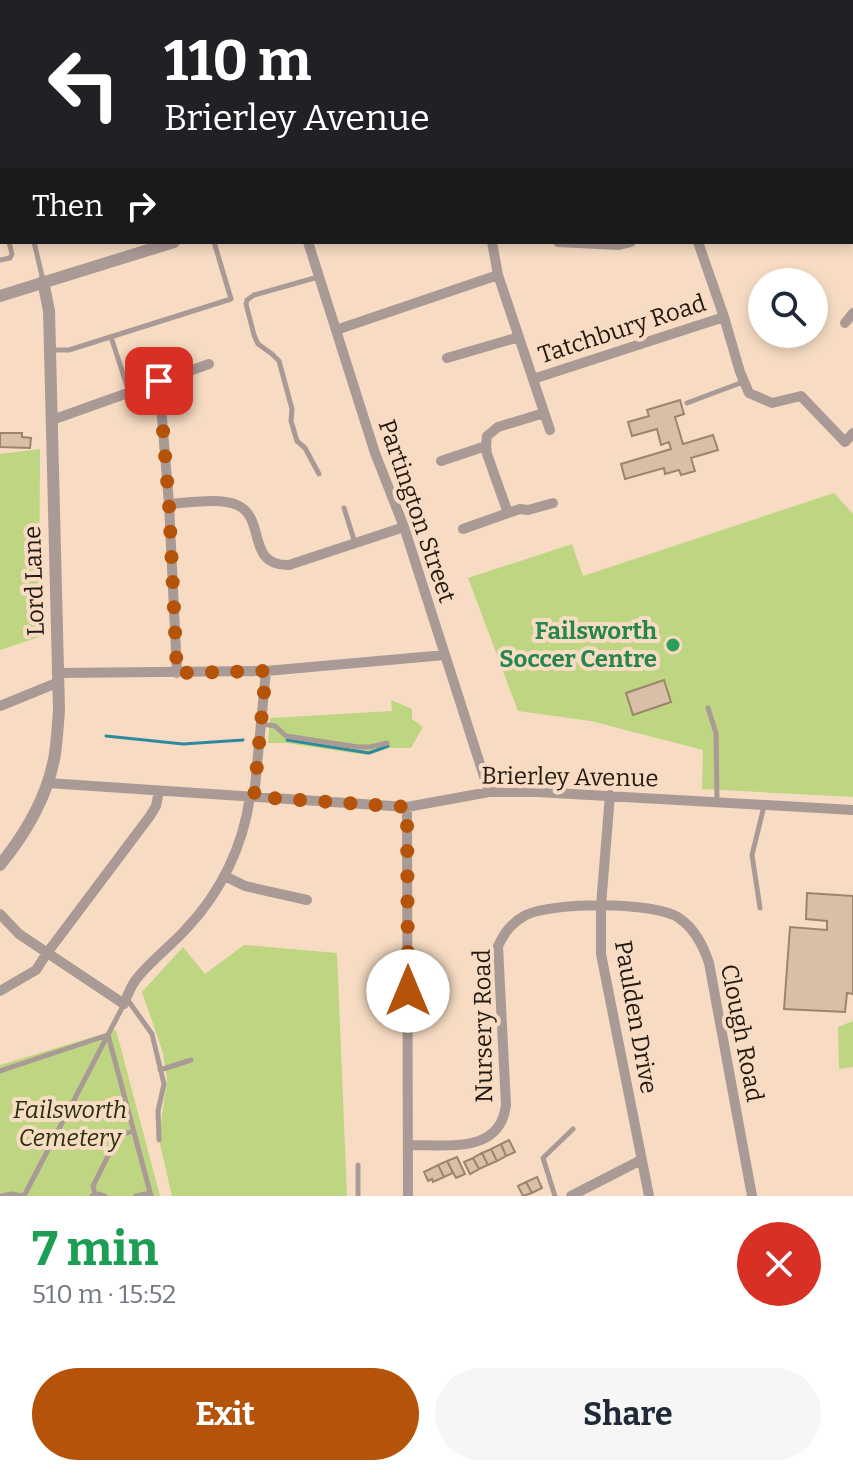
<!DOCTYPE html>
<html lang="en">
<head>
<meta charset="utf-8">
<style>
	:root { --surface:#fff; --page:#f6f6f7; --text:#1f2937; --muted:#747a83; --accent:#b45309 }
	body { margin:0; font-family:Bitter,serif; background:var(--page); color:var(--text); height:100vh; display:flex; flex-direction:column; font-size:30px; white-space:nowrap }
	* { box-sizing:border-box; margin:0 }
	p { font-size:26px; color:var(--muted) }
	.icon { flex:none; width:44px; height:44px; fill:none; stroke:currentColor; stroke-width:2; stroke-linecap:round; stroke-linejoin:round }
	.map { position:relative; height:1196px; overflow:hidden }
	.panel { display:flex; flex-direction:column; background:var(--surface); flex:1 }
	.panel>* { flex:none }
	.hud { position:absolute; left:0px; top:0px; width:854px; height:244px; box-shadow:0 4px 12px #0003; background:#202124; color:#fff; overflow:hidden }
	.controls { position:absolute; left:748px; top:268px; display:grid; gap:16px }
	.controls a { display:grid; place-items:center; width:80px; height:80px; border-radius:50%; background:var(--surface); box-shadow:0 4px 12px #0003; font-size:40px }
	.pin { position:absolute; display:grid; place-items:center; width:68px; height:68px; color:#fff; margin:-34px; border-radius:16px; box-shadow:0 4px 12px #0006 }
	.me { position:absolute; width:88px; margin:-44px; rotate:0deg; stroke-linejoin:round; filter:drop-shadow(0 0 6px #0008) }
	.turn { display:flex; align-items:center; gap:28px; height:168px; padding:0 32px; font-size:36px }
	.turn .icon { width:104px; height:104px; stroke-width:2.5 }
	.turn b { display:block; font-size:56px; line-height:68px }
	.then { display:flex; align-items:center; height:76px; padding:0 32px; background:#0003; gap:16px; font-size:30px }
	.round { display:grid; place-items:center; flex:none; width:84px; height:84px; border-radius:42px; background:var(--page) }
	.summary { display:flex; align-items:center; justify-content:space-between; height:136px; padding:0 32px }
	h1 { font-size:48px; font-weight:700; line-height:60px; color:#1e9e55 }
	.button { display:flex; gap:16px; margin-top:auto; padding:16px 32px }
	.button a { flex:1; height:92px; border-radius:48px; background:var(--accent); color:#fff; font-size:32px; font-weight:700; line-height:92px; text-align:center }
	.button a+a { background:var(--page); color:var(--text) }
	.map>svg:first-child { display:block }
	.green { fill:#bed582 }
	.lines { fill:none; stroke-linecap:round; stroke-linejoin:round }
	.stream { stroke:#30889e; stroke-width:3 }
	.building { fill:#d9bfa7; stroke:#9c846d; stroke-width:2 }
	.service { stroke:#aa9a96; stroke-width:5 }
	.minor { stroke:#aa9a96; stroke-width:10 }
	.tertiary { stroke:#aa9a96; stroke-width:12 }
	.route { stroke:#b45309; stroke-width:14; stroke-dasharray:0 25.2 }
	.leisure-dot { fill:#2e9e5b; stroke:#f7dcc3; stroke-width:3 }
	.labels { text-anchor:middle; stroke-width:8; stroke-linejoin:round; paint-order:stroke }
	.street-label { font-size:24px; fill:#231911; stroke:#f7dcc3 }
	.leisure-label { font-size:24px; font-weight:bold; fill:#27864d; stroke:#f7dcc3; text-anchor:end }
	.park-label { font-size:24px; font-style:italic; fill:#27300a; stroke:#f7dcc3 }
</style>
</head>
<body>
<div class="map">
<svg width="853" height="1196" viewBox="0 0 853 1196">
	<rect width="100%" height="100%" fill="#f7dcc3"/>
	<!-- green -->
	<path class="green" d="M40 449 39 637 0 650V454Z
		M834 493 853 514V797L702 789 703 750 591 721 518 711 468 578 572 544 583 576Z
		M391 700 412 709V719L423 727 411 748H390L367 755 286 743H268L270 718 392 711Z
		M244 945 337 953 347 1196H172L160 1144V1129L167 1080 163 1053 142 992 183 947 205 974Z
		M853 1021V1067L839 1069 838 1027Z
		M116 1030 160 1196H0V1065Z"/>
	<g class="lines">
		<!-- stream -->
		<path class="stream" d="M106 736 183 744 243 740
			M287 740 369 753 388 746"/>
	</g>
	<!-- building -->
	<path class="building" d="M680 400 684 414 675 417 683 444 713 435 718 450 691 458 695 471 681 475 679 470 665 474 664 468 625 479 621 464 671 449 669 442 661 445 657 429 632 436 628 422 649 416 647 410Z
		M0 433H22V437L31 438 30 448 0 447Z
		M664 680 671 702 633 715 626 693Z
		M807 893 853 896V994L847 993 845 1012 784 1009 790 927 827 930V921L806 919Z
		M509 1140 515 1152 506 1156 501 1144Z
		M501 1144 506 1156 497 1161 491 1149Z
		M491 1149 497 1161 488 1165 482 1153Z
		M482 1153 488 1165 479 1169 473 1158Z
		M457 1157 465 1174 456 1178 447 1161Z
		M473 1158 479 1169 470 1174 464 1162Z
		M447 1161 453 1173 444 1177 438 1165Z
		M438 1165 444 1177 433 1182 432 1179 428 1181 424 1172Z
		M537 1177 542 1188 532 1193 526 1182Z
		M526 1182 532 1193 523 1196 518 1186Z"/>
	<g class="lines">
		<!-- service -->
		<path class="service" d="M144 0V2
			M260 0V2
			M337 0 338 2
			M378 0 379 2
			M605 0 606 2
			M0 119 2 118
			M0 206H2
			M0 211 2 218
			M34 242 43 280
			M0 260 10 258 12 254 9 242
			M318 277 254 295 247 300 246 304 254 335 258 344 272 354 279 361 292 409 291 421 297 441 305 448 319 474
			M111 337 129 392
			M51 350H69L231 299 214 242
			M687 403 743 382
			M344 508 355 543
			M708 708 716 733 717 802
			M262 724 275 726 286 736 358 747H370L387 743
			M760 908 752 855 764 806
			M127 999 152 1034 164 1084 158 1111 159 1140
			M160 1070 191 1060
			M0 1071 108 1035 151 1196
			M358 1165V1196
			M95 1194 93 1186 118 1136 133 1131
			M2 1196 11 1194 23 1196
			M24 1196 124 1004
			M92 1196 99 1194 105 1196
			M136 1196 150 1193
			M555 1196 543 1158 573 1129"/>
		<!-- minor -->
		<path class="minor" d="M205 0 208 2
			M299 0V2
			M425 0V2
			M665 0 666 2
			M779 0 780 2
			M245 2 246 0
			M852 56H853
			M0 99H2
			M308 242 375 453 404 527 489 792
			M492 242 498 275 550 430
			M558 242 619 245 631 242
			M698 242 724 317 740 372 749 393 772 403 801 396 845 442 853 433
			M845 323 853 313
			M336 330 498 275
			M447 358 519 337
			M533 379 724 317
			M159 381 169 504 177 673
			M52 420 209 364
			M441 461 486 446
			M169 504C187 503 221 497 237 505 267 518 245 566 289 565L404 527
			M508 513 487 454 486 446 487 436 498 427 544 413
			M463 529 508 513 520 509 528 510 553 503
			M59 673 266 671 445 655
			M0 706 59 682
			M48 783 407 807 489 792H537L853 810
			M610 795 601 905V954L649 1196
			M254 797 266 671
			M407 807 408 1196
			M225 876 245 886 307 900
			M0 914 19 934 124 1004C127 996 130 988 135 981 147 964 172 945 187 928 221 892 243 846 250 797
			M0 991 36 970 47 953 150 816 156 806 159 791
			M408 1145C437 1144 483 1153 500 1124 504 1118 505 1111 506 1105L498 946C505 932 511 923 526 915 553 902 654 901 679 918 695 929 703 945 709 963L752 1196
			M571 1196 641 1160"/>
		<!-- tertiary -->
		<path class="tertiary" d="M852 119H853
			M852 212 853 213
			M0 296 174 242
			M0 865C27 832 48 796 55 754 57 739 58 724 59 710L49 311 43 281"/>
	</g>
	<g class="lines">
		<!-- route -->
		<path class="route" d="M159 381 169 504 177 673 266 671 254 797 407 807 408 991"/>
	</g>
	<!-- markers -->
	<circle class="leisure-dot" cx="673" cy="645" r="8"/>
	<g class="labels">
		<!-- street labels -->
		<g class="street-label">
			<text transform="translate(622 329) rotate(-18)" y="8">Tatchbury Road</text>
			<text transform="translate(417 511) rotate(71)" y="8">Partington Street</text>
			<text transform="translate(34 581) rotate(-92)" y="8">Lord Lane</text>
			<text transform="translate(570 777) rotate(1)" y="8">Brierley Avenue</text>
			<text transform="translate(636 1017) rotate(80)" y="8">Paulden Drive</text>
			<text transform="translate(483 1026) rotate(-91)" y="8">Nursery Road</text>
			<text transform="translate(742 1033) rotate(79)" y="8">Clough Road</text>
		</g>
		<!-- leisure labels -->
		<g class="leisure-label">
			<text x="657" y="639">Failsworth<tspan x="657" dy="28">Soccer Centre</tspan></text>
		</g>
		<!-- park labels -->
		<g class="park-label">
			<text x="70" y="1118">Failsworth<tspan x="70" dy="28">Cemetery</tspan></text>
		</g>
	</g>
</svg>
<div class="controls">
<a><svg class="icon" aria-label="search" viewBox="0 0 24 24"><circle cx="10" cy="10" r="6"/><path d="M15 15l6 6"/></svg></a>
</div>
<div class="pin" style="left:159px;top:381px;background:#d93025"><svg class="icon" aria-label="arrive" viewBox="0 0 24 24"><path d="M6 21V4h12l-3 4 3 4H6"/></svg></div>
<svg class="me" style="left:408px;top:991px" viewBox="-20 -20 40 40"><circle r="19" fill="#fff"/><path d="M0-13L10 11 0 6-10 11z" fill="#b45309"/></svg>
<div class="hud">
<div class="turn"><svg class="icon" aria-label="left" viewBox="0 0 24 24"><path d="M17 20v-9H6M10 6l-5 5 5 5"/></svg><div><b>110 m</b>Brierley Avenue</div></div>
<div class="then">Then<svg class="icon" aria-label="right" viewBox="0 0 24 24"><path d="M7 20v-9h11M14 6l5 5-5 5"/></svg></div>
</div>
</div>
<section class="panel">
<div class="summary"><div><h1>7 min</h1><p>510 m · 15:52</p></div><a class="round" style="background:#d93025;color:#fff"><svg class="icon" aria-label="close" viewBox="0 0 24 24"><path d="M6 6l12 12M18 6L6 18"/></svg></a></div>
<div class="button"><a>Exit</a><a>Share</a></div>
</section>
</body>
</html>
